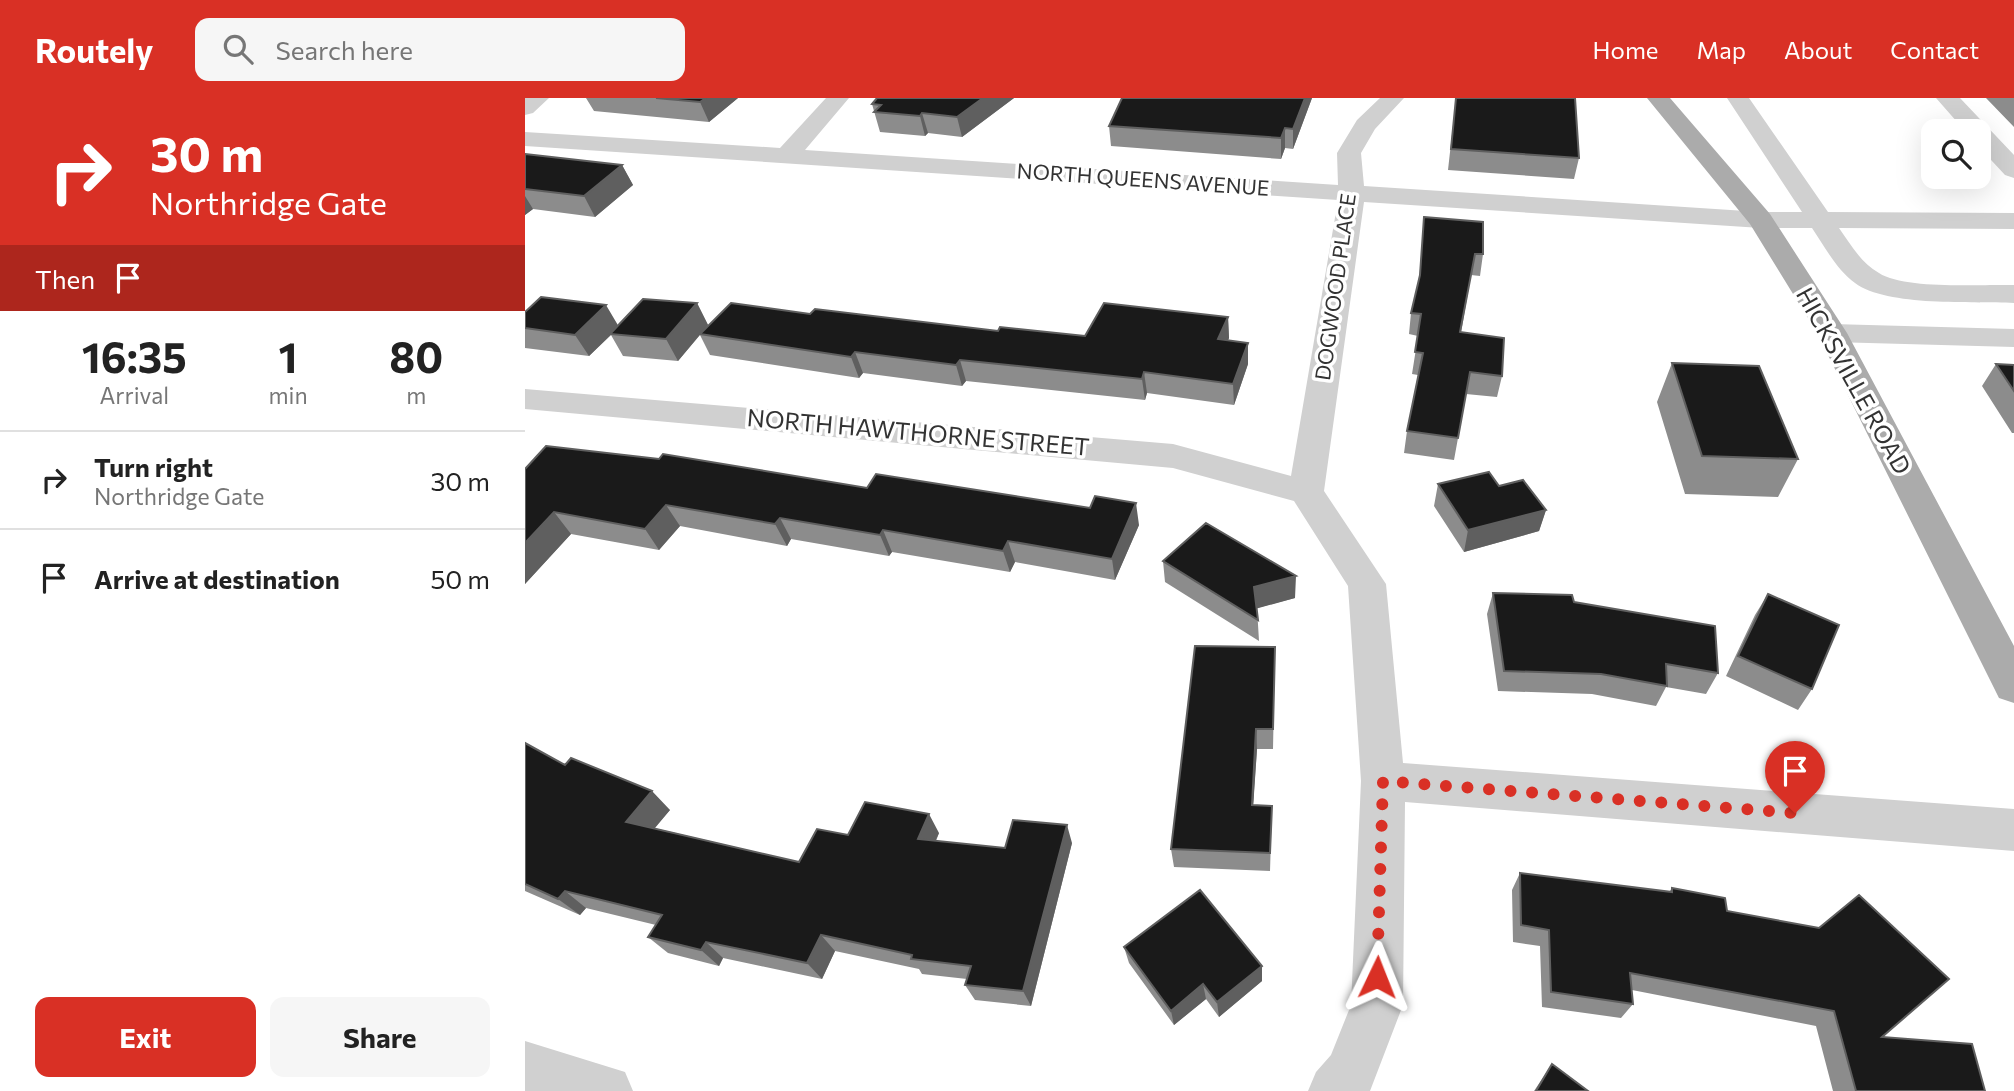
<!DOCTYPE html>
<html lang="en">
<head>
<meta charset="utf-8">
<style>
	:root { --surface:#fff; --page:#f6f6f6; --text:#222; --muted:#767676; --line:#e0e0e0; --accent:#d93025 }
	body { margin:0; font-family:Commissioner,sans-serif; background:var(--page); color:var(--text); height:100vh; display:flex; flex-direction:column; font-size:26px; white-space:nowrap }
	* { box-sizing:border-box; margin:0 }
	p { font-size:23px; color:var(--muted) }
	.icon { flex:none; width:38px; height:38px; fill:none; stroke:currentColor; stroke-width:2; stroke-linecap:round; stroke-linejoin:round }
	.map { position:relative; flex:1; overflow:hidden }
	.sheet { display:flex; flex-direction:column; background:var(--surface); width:525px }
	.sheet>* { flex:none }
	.guide { background:#d93025; color:#fff; overflow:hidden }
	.buttons { position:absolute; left:1396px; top:21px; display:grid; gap:14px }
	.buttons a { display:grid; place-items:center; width:70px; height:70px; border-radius:14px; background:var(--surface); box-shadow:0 7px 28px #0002; font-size:35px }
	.pin { position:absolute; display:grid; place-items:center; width:60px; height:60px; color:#fff; margin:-72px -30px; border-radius:50% 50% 50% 0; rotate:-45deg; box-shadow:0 0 7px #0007 }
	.pin .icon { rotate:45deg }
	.me { position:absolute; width:77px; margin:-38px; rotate:2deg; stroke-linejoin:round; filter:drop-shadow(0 0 5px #0008) }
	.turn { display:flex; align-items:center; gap:24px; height:147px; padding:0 35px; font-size:32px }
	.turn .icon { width:91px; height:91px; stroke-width:2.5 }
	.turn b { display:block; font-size:49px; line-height:60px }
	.then { display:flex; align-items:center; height:66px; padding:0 35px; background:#0003; gap:14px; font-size:26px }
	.eta { display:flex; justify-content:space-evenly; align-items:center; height:119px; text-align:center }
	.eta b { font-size:42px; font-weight:700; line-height:49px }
	.primary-button { display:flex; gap:14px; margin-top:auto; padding:14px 35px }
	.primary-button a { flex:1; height:80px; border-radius:14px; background:var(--accent); color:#fff; font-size:28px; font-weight:700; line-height:80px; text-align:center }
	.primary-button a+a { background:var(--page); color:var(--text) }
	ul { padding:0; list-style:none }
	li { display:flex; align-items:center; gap:21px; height:98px; padding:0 35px; border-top:2px solid var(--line) }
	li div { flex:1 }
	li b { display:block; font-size:26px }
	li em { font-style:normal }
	header { display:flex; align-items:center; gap:42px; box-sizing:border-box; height:98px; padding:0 35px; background:var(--accent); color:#fff }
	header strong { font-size:33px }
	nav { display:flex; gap:38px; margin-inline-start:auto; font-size:24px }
	.search { width:490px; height:63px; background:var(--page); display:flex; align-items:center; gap:18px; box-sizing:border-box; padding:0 24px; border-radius:14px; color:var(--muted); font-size:26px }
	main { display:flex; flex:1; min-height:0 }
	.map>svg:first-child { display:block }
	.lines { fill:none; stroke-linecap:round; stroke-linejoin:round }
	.minor { fill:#d0d0d0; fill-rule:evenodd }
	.major { fill:#ababab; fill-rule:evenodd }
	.wall { fill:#8c8c8c }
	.shaded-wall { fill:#5f5f5f }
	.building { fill:#1a1a1a; stroke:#5f5f5f; stroke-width:2 }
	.route { stroke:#d93025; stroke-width:12; stroke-dasharray:0 21.6 }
	.labels { text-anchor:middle; stroke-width:7; stroke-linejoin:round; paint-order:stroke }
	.far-street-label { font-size:21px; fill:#333; stroke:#fff }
	.street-label { font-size:24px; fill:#333; stroke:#fff }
</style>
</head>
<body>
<header>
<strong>Routely</strong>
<div class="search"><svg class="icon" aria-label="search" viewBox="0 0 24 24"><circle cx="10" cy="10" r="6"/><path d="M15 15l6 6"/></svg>Search here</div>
<nav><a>Home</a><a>Map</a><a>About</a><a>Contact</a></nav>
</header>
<main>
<section class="sheet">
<div class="guide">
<div class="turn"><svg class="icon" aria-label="right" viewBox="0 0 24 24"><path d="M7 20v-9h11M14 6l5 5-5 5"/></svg><div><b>30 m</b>Northridge Gate</div></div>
<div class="then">Then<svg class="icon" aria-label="arrive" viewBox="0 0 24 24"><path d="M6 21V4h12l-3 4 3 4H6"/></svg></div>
</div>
<div class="eta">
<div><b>16:35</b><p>Arrival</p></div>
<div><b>1</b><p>min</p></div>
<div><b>80</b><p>m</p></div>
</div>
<ul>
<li><svg class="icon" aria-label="right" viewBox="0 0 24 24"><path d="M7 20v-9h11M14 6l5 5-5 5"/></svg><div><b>Turn right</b><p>Northridge Gate</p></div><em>30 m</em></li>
<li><svg class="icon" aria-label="arrive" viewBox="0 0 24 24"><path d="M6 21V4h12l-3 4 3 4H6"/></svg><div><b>Arrive at destination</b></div><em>50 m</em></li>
</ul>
<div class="primary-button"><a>Exit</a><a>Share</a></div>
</section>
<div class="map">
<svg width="1489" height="993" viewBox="0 0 1489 993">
	<rect width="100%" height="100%" fill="#fff"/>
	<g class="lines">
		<!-- minor -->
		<path class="minor" d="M0 0H24L8 15 0 17Z
			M301 0H324L280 52 813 87 812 55 832 22 855 0H879L850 31 836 55 839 88 1236 114H1277L1202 0H1224L1303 114 1489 115V131L1314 130C1326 147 1336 165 1354 175 1380 192 1456 186 1489 187V205C1449 203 1362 209 1330 185 1311 171 1300 149 1287 130H1236L839 104 799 393 861 486 878 665 1489 711V753L880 704 878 907 845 993H783L791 974 806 957 826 907 836 683 823 488 769 403 648 370 0 311V291L648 346 766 378 813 102 0 48V34L255 50Z
			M1411 0H1435L1489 57V80L1480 77 1454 49V33H1440Z
			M1307 226 1489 231V249L1307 244 1296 241 1292 235 1296 229Z
			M0 943 100 974 108 993H0Z"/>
		<!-- major -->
		<path class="major" d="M1122 0H1145L1245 116 1322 235 1489 548V605L1474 600 1292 235 1225 126Z"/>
	</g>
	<!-- wall -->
	<path class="wall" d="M61 0H213L184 24 69 13Z
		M489 0 437 39 403 35 400 38 355 34 347 6Z
		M787 0 768 51 760 50 756 61 586 48 584 28Z
		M931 0H1050L1054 60 1049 81 923 72Z
		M1461 0H1489V29Z
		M0 56 97 67 108 87 70 119 8 111 0 117Z
		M899 119 958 156 955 178 946 177 936 235 977 278 972 299 941 296 929 362 879 355 882 333 893 277 887 276 893 238 884 236 886 215 894 184Z
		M172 205 183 227 176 235 285 216 473 233 560 238 703 219 704 240 703 242 723 245V266L709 307 622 295 620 302 441 283 437 288 338 275 334 280 185 257 175 237 153 263 98 258 86 237 64 258 0 250V214L93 227Z
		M1147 265 1273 361 1253 399 1160 396 1132 304Z
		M1471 266 1489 267V335H1487L1457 288Z
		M0 371 342 390 614 427 590 482 490 464 485 474 367 454 364 458 266 441 262 448 155 428 134 452 46 436 0 486Z
		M913 386 974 388 1021 412 1014 433 939 454 909 408Z
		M638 463 770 500 732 510 734 543 640 484Z
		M968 495 1049 504 1193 575 1181 596 1141 589 1131 608 1067 596 973 593 962 516Z
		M1243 496 1287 591 1273 612 1201 578 1230 517Z
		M750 549 748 651H732L728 707 747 708 745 773 649 769 646 751Z
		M0 645 40 667 145 712 129 730 274 764 323 737 414 735 411 743 480 750 547 745 506 908 450 902 440 887 442 881 397 876 394 871 310 853 297 881 198 860 194 868 143 855 123 839 131 827 61 810 55 817 0 793Z
		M995 775 1144 794 1147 790 1202 813 1357 939 1460 993H1308L1291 928 1107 892 1108 906 1096 920 1017 909 1015 848 988 844 987 792Z
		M599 849 737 868V883L694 919 681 901 649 927 604 865Z
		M1027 966 1063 993H1009Z"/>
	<!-- shaded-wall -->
	<path class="shaded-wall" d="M181 0H213L184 24 175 4Z
		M458 0H489L437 39 432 19Z
		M780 0H787L768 51V31Z
		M397 15 403 35 400 38 395 18Z
		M760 30V50L756 61V40Z
		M97 67 108 87 70 119 59 98Z
		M0 98 8 111 0 117Z
		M172 205 183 227 153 263 141 241Z
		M81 207 94 229 64 258 50 237Z
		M703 219 704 240 694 262 693 241Z
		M723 245V266L709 307 708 286Z
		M330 254 338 275 334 280 326 259Z
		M435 262 441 283 437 288 431 267Z
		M619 274 622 295 620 302 617 281Z
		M611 405 614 427 590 482 587 461Z
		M141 407 155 428 134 452 120 431Z
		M1021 412 1014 433 939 454 943 432Z
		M29 414 46 436 0 486V445Z
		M255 420 266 441 262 448 250 426Z
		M358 432 367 454 364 458 355 437Z
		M483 443 490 464 485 474 478 453Z
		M771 478 770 500 730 511 729 489Z
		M731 631 732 651 727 726V707Z
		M127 693 145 712 120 742 101 724Z
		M404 716 414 735 403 759 393 741Z
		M542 727 547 745 506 908 498 893Z
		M40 793 61 810 55 817 33 801Z
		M296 837 310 853 297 881 282 865Z
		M181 844 198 860 194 868 176 852Z
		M737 868V883L694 919 692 904Z
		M678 886 681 901 649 927 646 913Z"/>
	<!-- building -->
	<path class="building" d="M131 0H181L175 4Z
		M352 0H458L432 19 397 15 395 18 349 14 356 7 347 6Z
		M597 0H780L768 31 760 30 756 40 584 28Z
		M931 0H1050L1054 60 926 51Z
		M0 56 97 67 59 98 0 91Z
		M899 119 958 124V156H950L935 234 979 240 977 278 945 274 933 340 882 333 898 255 890 254 896 216 886 215 895 177Z
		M16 199 81 207 50 237 0 230V214Z
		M118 201 172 205 141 241 85 236Z
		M206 205 285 216 290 211 473 233 475 229 560 238 579 205 703 219 693 241 723 245 708 286 619 274 617 281 435 262 431 267 330 254 326 259 175 236Z
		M1147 265 1234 268 1273 361 1177 358Z
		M1471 266 1489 267V293Z
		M21 348 134 361 138 356 342 390 351 376 565 410 570 398 611 405 587 461 483 443 478 453 358 432 355 437 255 420 250 426 141 407 120 431 29 414 0 445V371Z
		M964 374 974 388 998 382 1021 412 943 432 913 386Z
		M681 425 771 478 729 489 733 522 638 463Z
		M968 495 1047 497 1049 504 1190 528 1193 575 1141 566 1142 588 1076 576 979 573Z
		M1243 496 1314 527 1287 591 1213 558Z
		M670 548 750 549 748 631H731L727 707 747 708 745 755 646 751Z
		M0 645 40 667 46 660 127 693 101 724 274 764 292 731 323 737 340 704 404 716 393 741 480 750 488 722 542 727 498 893 440 887 446 868 386 861 387 857 296 837 282 865 181 844 176 852 123 839 137 817 40 793 33 801 0 786Z
		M995 775 1147 794V790L1200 800 1202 813 1294 830 1334 797 1424 881 1357 939 1447 946 1460 993H1331L1309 913 1105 875 1108 906 1026 894 1024 832 996 827Z
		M675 792 737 868 692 904 678 886 646 913 599 849Z
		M1027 966 1063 993H1011Z"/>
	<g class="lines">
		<!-- route -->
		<path class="route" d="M852 879 858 683 1270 715"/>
	</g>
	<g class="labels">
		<!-- far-street labels -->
		<g class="far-street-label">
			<text transform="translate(618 82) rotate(4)" y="7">NORTH QUEENS AVENUE</text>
			<text transform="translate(811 189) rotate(-82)" y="7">DOGWOOD PLACE</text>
		</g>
		<!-- street labels -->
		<g class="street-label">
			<text transform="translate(1328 283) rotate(61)" y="8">HICKSVILLE ROAD</text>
			<text transform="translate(393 335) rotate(5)" y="8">NORTH HAWTHORNE STREET</text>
		</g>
	</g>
</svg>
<div class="buttons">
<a><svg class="icon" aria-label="search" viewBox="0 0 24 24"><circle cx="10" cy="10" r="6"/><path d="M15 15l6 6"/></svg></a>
</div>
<div class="pin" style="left:1270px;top:715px;background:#d93025"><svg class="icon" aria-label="arrive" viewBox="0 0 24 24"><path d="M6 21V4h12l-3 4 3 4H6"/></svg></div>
<svg class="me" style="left:852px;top:879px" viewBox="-20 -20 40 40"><path d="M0-17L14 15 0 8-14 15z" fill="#d93025" stroke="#fff" stroke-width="4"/></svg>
</div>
</main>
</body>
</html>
